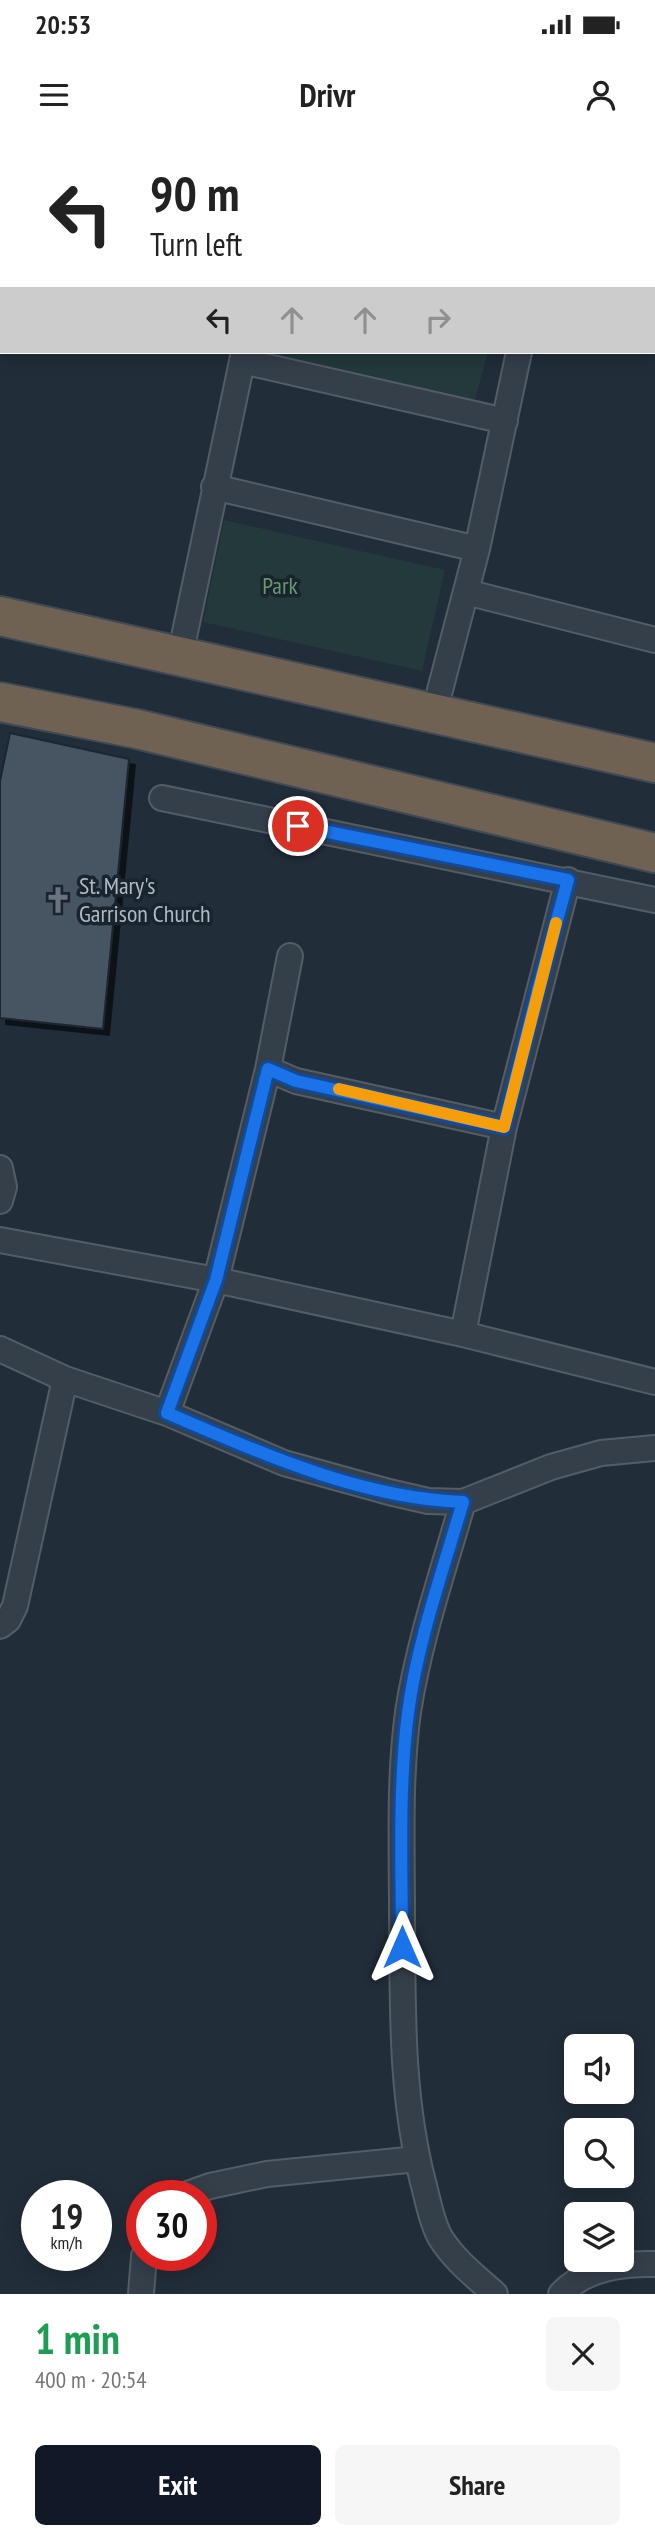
<!DOCTYPE html>
<html lang="en">
<head>
<meta charset="utf-8">
<style>
	:root { --surface:#fff; --page:#f6f6f6; --text:#222; --muted:#767676; --accent:#111827 }
	body { margin:0; font-family:"PT Sans Narrow",sans-serif; background:var(--page); color:var(--text); height:100vh; display:flex; flex-direction:column; font-size:26px; white-space:nowrap }
	* { box-sizing:border-box; margin:0 }
	p { font-size:23px; color:var(--muted) }
	.icon { flex:none; width:38px; height:38px; fill:none; stroke:currentColor; stroke-width:2; stroke-linecap:round; stroke-linejoin:round }
	.map { position:relative; height:2154px; overflow:hidden }
	.sheet { display:flex; flex-direction:column; background:var(--surface); flex:1 }
	.sheet>* { flex:none }
	.banner { position:absolute; left:0px; top:0px; width:656px; height:214px; box-shadow:0 4px 18px #0003; background:#fff; color:var(--text); overflow:hidden }
	.fabs { position:absolute; left:564px; top:1894px; display:grid; gap:14px }
	.fabs a { display:grid; place-items:center; width:70px; height:70px; border-radius:10px; background:var(--surface); box-shadow:0 4px 18px #0003; font-size:35px }
	.speed { position:absolute; left:21px; top:2040px; display:flex; gap:14px; font-size:35px; font-weight:700; text-align:center }
	.speed>* { display:grid; place-content:center; width:91px; height:91px; border-radius:50%; background:var(--surface); box-shadow:0 4px 18px #0003; line-height:1 }
	.speed small { font-size:18px; font-weight:400 }
	.speed .limit { border:10px solid #d22; background:#fff; color:#111 }
	.pin { position:absolute; display:grid; place-items:center; width:60px; height:60px; color:#fff; margin:-30px; border:4px solid #fff; border-radius:50%; box-shadow:0 2px 7px #0007 }
	.me { position:absolute; width:77px; margin:-38px; rotate:0deg; stroke-linejoin:round; filter:drop-shadow(0 0 5px #0008) }
	.turn { display:flex; align-items:center; gap:24px; height:147px; padding:0 35px; font-size:32px }
	.turn .icon { width:91px; height:91px; stroke-width:2.5 }
	.turn b { display:block; font-size:49px; line-height:60px }
	.lanes { display:flex; align-items:center; height:66px; padding:0 35px; background:#0003; justify-content:center; gap:35px; direction:ltr }
	.lanes .off { opacity:.35 }
	.round { display:grid; place-items:center; flex:none; width:74px; height:74px; border-radius:10px; background:var(--page) }
	.head { display:flex; align-items:center; justify-content:space-between; height:119px; padding:0 35px }
	h1 { font-size:42px; font-weight:800; line-height:52px; color:#1e9e55 }
	.button { display:flex; gap:14px; margin-top:auto; padding:14px 35px }
	.button a { flex:1; height:80px; border-radius:10px; background:var(--accent); color:#fff; font-size:28px; font-weight:800; line-height:80px; text-align:center }
	.button a+a { background:var(--page); color:var(--text) }
	.status { display:flex; justify-content:space-between; align-items:center; height:49px; padding:0 35px; background:var(--surface); direction:ltr }
	.status svg { height:19px; fill:currentColor }
	header { display:flex; justify-content:space-between; align-items:center; height:91px; padding:0 35px; background:var(--surface); font-size:32px; font-weight:800 }
	.map>svg:first-child { display:block }
	.green { fill:#23393a }
	.building { fill:#475463; stroke:#1c2630; stroke-width:2; filter:url(#shadow) }
	.lines { fill:none; stroke-linecap:round; stroke-linejoin:round }
	.street-casing { stroke:#535d67; stroke-width:28 }
	.highway-casing { stroke:#404a54; stroke-width:42 }
	.street { stroke:#353f4a; stroke-width:24 }
	.highway { stroke:#706252; stroke-width:38 }
	.route-casing { stroke:#114b97; stroke-width:18 }
	.route { stroke:#1a73e8; stroke-width:12 }
	.slow { stroke:#f59e0b; stroke-width:12 }
	.labels { text-anchor:middle; stroke-width:7; stroke-linejoin:round; paint-order:stroke }
	.park-label { font-size:24px; fill:#67976f; stroke:#1a242e }
	.poi-label { font-size:24px; fill:#b0bac6; stroke:#1a242e; text-anchor:start }
</style>
</head>
<body>
<div class="status"><b>20:53</b><svg viewBox="0 0 49 12"><path d="M0 12V9h3v3zM5 12V6h3v6zM10 12V3h3v9zM15 12V0h3v12zM26 1h20v11H26zM47 4h2v5h-2z"/></svg></div>
<header><svg class="icon" aria-label="menu" viewBox="0 0 24 24"><path d="M4 6h16M4 12h16M4 18h16"/></svg>Drivr<svg class="icon" aria-label="person" viewBox="0 0 24 24"><circle cx="12" cy="8" r="4"/><path d="M4 21q1-7 8-7t8 7"/></svg></header>
<div class="map">
<svg width="655" height="2154" viewBox="0 0 655 2154">
	<defs>
		<filter id="shadow"><feDropShadow dx="6" dy="6" stdDeviation="0" flood-color="#0009"/></filter>
	</defs>
	<rect width="100%" height="100%" fill="#212d39"/>
	<!-- green -->
	<path class="green" d="M264 212H488L474 263Z
		M224 380 445 430 422 531 203 482Z"/>
	<!-- building -->
	<path class="building" d="M10 593 129 619 103 889 0 878V641Z"/>
	<g class="lines">
		<defs>
			<path id="street" d="M41 2 42 0
				M287 2 288 0
				M565 2 566 0
				M0 172 2 165
				M242 221 505 281
				M214 347 477 409
				M466 452 655 500
				M180 516 244 212
				M434 573 477 409 519 212
				M162 658 655 760
				M268 929 296 941 504 987
				M0 1028 4 1047 0 1061
				M0 1100 216 1140 463 1194 655 1242
				M463 1194 504 987 568 740
				M0 1209 65 1239 167 1273 284 1323 389 1352 428 1361 463 1362 551 1327 601 1313 655 1308
				M167 1273 216 1140 268 929 290 816
				M463 1362C443 1431 419 1501 408 1572 399 1639 402 1706 402 1773 403 1865 400 1952 423 2042 428 2060 431 2081 440 2097 454 2120 476 2137 495 2154
				M0 1486 8 1480 15 1466 65 1239
				M182 2056 210 2046 267 2034 417 2019
				M141 2154 144 2116
				M561 2154C585 2128 622 2123 655 2124"/>
			<path id="highway" d="M0 476 655 623
				M0 562 137 589 655 713"/>
		</defs>
		<!-- street casing -->
		<use href="#street" class="street-casing"/>
		<!-- highway casing -->
		<use href="#highway" class="highway-casing"/>
		<!-- street -->
		<use href="#street" class="street"/>
		<!-- highway -->
		<use href="#highway" class="highway"/>
	</g>
	<g class="lines">
		<defs>
			<path id="route" d="M298 686 568 740 539 846 504 987 296 941 268 929 216 1140 167 1273C261 1313 359 1358 463 1362 443 1430 417 1503 408 1573 398 1651 402 1729 402 1807"/>
		</defs>
		<!-- route casing -->
		<use href="#route" class="route-casing"/>
		<!-- route -->
		<use href="#route" class="route"/>
		<!-- slow -->
		<path class="slow" d="M339 949 504 987 556 783"/>
	</g>
	<!-- icons -->
	<defs>
		<symbol id="church-bare" viewBox="-9 -9 18 18"><path d="M-1.2-6h2.4v3.5h3.3v2.4h-3.3V6h-2.4V-.1h-3.3v-2.4h3.3Z" fill="#6b7280" stroke="#1a242e" stroke-width="2.5" paint-order="stroke"/></symbol>
	</defs>
	<g fill-rule="evenodd">
		<use href="#church-bare" x="39" y="741" width="38" height="38"/>
	</g>
	<g class="labels">
		<!-- park labels -->
		<g class="park-label">
			<text x="280" y="454">Park</text>
		</g>
		<!-- poi labels -->
		<g class="poi-label">
			<text x="79" y="754">St. Mary's<tspan x="79" dy="28">Garrison Church</tspan></text>
		</g>
	</g>
</svg>
<div class="fabs">
<a><svg class="icon" aria-label="sound" viewBox="0 0 24 24"><path d="M4 9h4l5-4v14l-5-4H4zM17 9q2 3 0 6"/></svg></a>
<a><svg class="icon" aria-label="search" viewBox="0 0 24 24"><circle cx="10" cy="10" r="6"/><path d="M15 15l6 6"/></svg></a>
<a><svg class="icon" aria-label="layers" viewBox="0 0 24 24"><path d="M12 4l9 5-9 5-9-5zM3 14l9 5 9-5"/></svg></a>
</div>
<div class="speed"><div>19<small>km/h</small></div><div class="limit">30</div></div>
<div class="pin" style="left:298px;top:686px;background:#d93025"><svg class="icon" aria-label="arrive" viewBox="0 0 24 24"><path d="M6 21V4h12l-3 4 3 4H6"/></svg></div>
<svg class="me" style="left:402px;top:1807px" viewBox="-20 -20 40 40"><path d="M0-17L14 15 0 8-14 15z" fill="#1a73e8" stroke="#fff" stroke-width="4"/></svg>
<div class="banner">
<div class="turn"><svg class="icon" aria-label="left" viewBox="0 0 24 24"><path d="M17 20v-9H6M10 6l-5 5 5 5"/></svg><div><b>90 m</b>Turn left</div></div>
<div class="lanes"><svg class="icon" aria-label="left" viewBox="0 0 24 24"><path d="M17 20v-9H6M10 6l-5 5 5 5"/></svg><svg class="icon off" aria-label="ahead" viewBox="0 0 24 24"><path d="M12 20V5M6 11l6-6 6 6"/></svg><svg class="icon off" aria-label="ahead" viewBox="0 0 24 24"><path d="M12 20V5M6 11l6-6 6 6"/></svg><svg class="icon off" aria-label="right" viewBox="0 0 24 24"><path d="M7 20v-9h11M14 6l5 5-5 5"/></svg></div>
</div>
</div>
<section class="sheet">
<div class="head"><div><h1>1 min</h1><p>400 m · 20:54</p></div><a class="round"><svg class="icon" aria-label="close" viewBox="0 0 24 24"><path d="M6 6l12 12M18 6L6 18"/></svg></a></div>
<div class="button"><a>Exit</a><a>Share</a></div>
</section>
</body>
</html>
